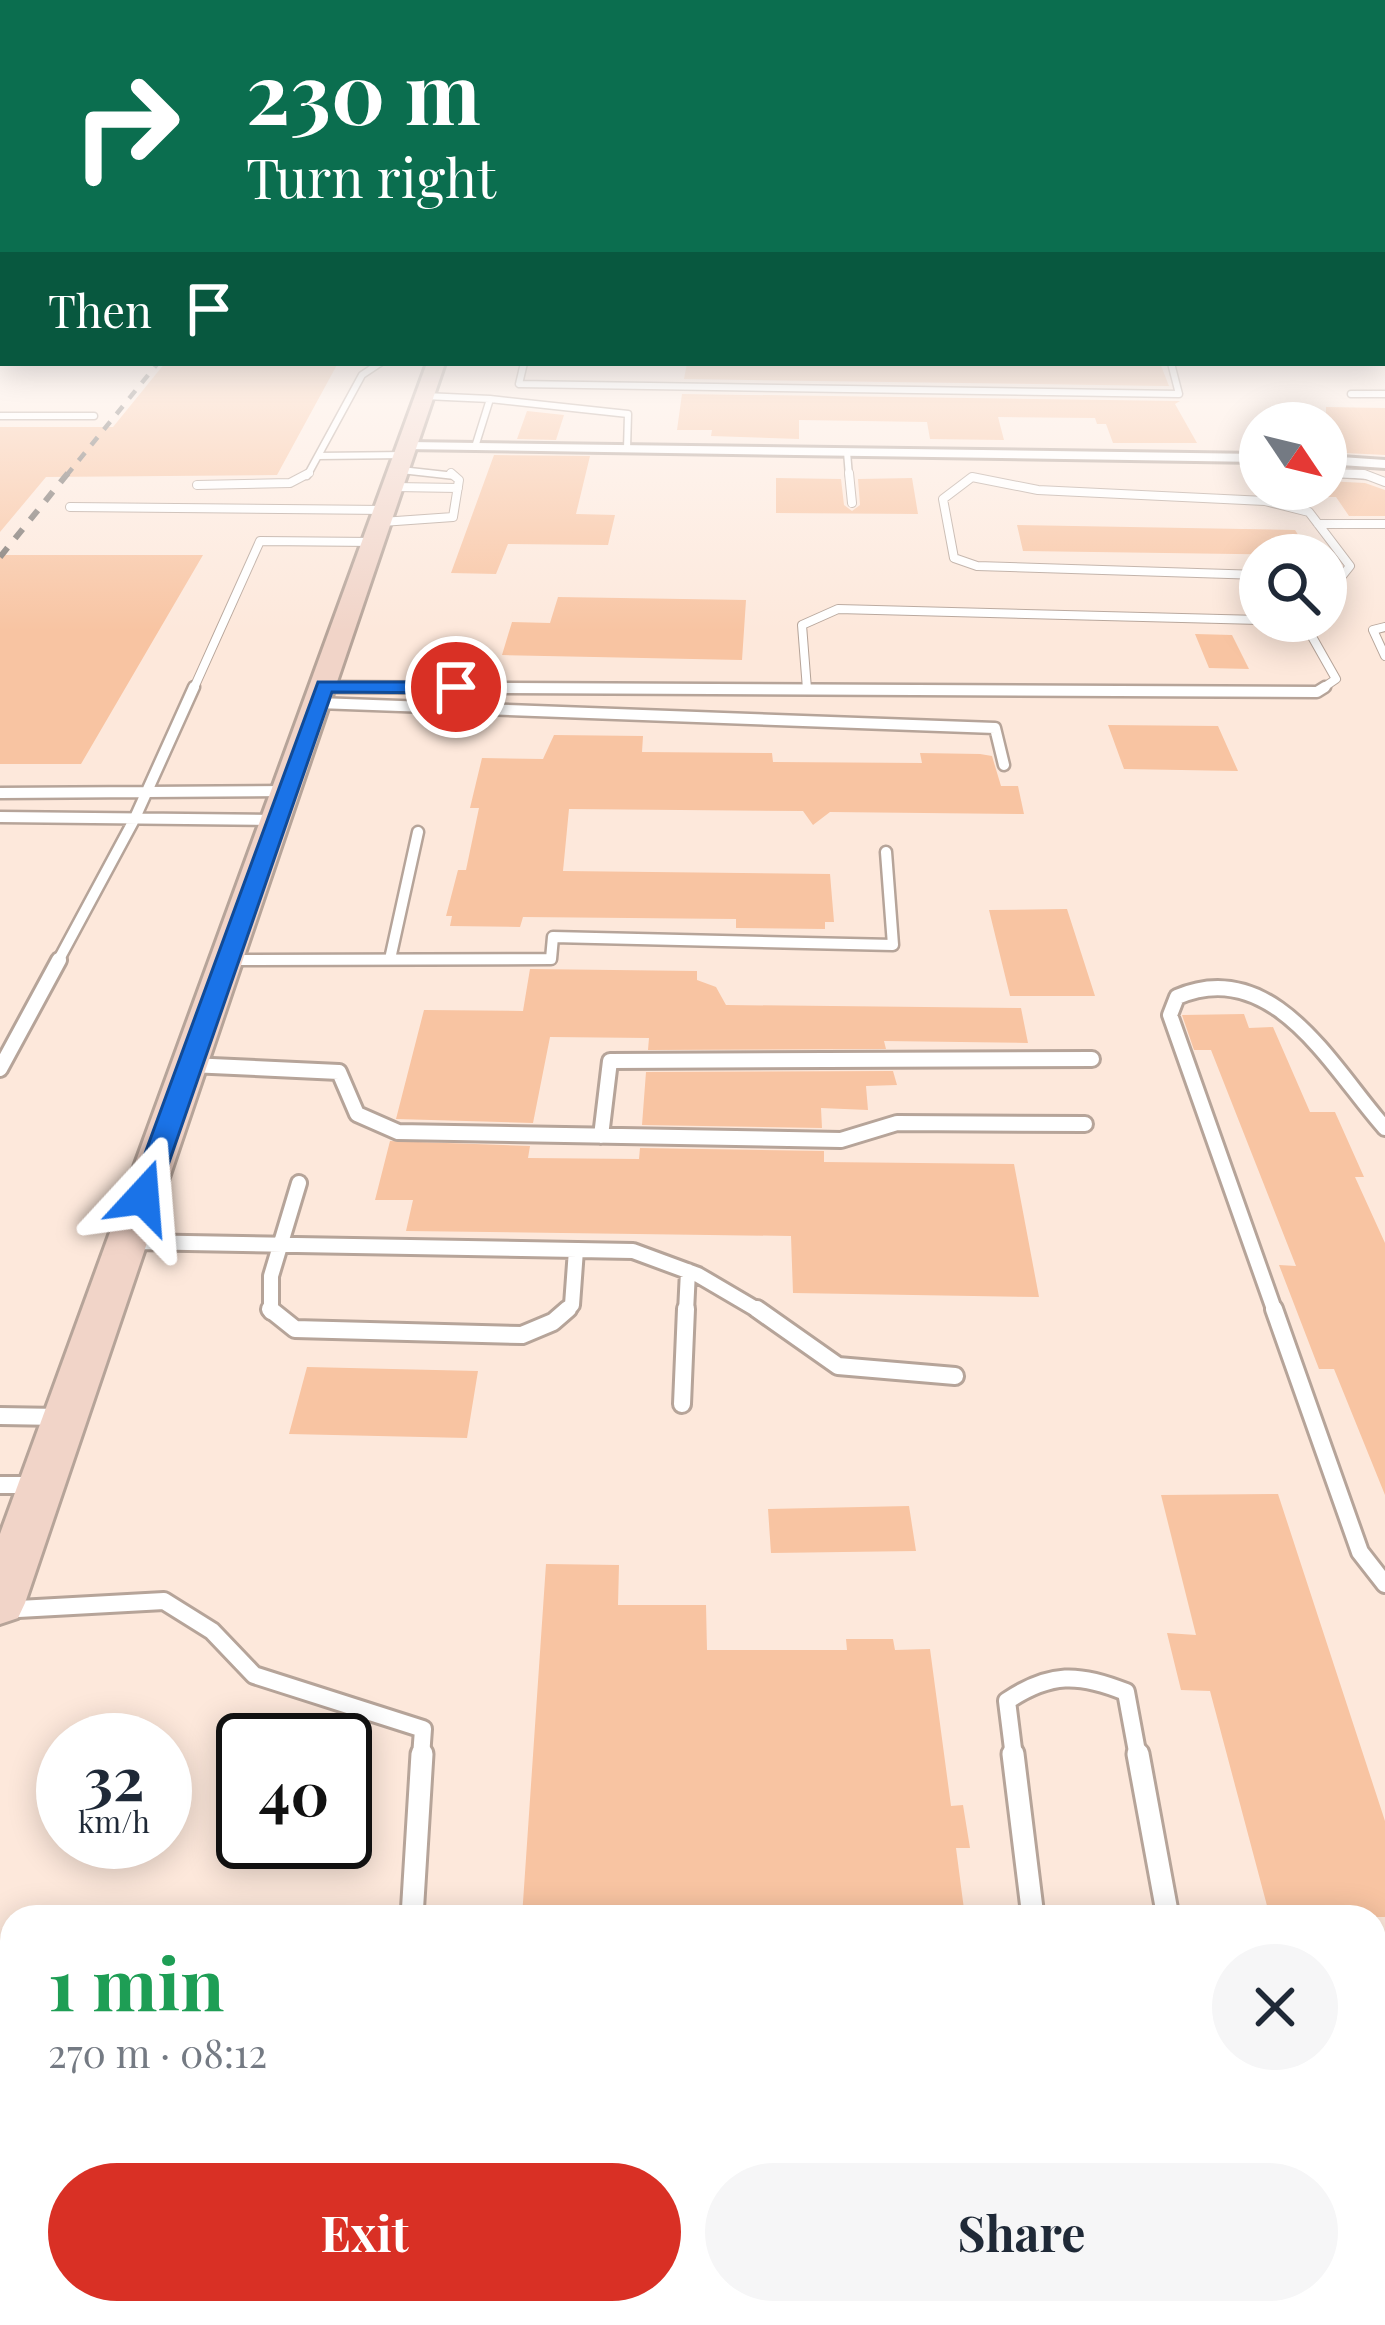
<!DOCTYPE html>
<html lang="en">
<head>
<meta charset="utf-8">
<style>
	:root { --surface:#fff; --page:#f6f6f7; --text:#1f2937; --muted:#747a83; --accent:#d93025 }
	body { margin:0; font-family:"Playfair Display",serif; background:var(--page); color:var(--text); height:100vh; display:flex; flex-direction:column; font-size:45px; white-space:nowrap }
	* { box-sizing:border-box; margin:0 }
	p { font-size:39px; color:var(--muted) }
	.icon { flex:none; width:66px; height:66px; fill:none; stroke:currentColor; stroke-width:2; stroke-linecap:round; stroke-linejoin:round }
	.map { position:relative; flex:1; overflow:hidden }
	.sheet { position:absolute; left:0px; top:1905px; width:1386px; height:420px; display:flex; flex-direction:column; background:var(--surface); border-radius:36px 36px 0 0; box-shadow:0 6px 30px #0003 }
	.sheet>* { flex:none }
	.top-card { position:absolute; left:0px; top:0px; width:1386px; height:366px; box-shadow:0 6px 30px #0003; background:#0b6e4f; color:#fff; overflow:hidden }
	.needle { width:78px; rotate:125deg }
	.fabs { position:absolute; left:1239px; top:402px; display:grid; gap:24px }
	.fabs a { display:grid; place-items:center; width:108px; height:108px; border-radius:50%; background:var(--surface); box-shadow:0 6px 30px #0003; font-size:60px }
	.speed { position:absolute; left:36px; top:1713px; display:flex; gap:24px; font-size:60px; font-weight:700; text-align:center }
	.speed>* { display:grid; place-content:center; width:156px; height:156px; border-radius:50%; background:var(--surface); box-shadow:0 6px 30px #0003; line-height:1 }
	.speed small { font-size:30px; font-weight:400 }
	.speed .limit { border:6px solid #111; border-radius:18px; background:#fff; color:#111 }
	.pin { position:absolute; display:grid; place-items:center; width:102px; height:102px; color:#fff; margin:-51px; border:6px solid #fff; border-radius:50%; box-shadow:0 3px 12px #0007 }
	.me { position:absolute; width:132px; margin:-66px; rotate:19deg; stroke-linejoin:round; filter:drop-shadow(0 0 9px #0008) }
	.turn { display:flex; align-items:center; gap:42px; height:252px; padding:0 48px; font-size:54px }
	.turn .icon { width:156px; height:156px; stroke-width:2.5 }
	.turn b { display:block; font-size:84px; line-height:102px }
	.then { display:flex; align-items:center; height:114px; padding:0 48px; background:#0003; gap:24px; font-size:45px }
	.round { display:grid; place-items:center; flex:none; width:126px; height:126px; border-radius:63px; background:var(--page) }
	.head { display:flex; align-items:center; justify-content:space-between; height:204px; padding:0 48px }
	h1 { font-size:72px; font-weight:700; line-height:90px; color:#1e9e55 }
	.primary-button { display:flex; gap:24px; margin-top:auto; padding:24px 48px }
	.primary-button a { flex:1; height:138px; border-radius:72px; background:var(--accent); color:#fff; font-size:48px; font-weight:700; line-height:138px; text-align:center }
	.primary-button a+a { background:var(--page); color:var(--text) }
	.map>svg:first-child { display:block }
	.built { fill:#fde8db; fill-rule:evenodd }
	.building { fill:#f8c4a2 }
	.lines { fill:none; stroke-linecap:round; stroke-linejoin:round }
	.lane-far5-casing { stroke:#b6a499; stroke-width:9 }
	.lane-far4-casing { stroke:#b6a499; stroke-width:10 }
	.lane-far3-casing { stroke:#b6a499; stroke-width:15 }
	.lane-far2-casing { stroke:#b6a499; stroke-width:20 }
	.lane-far1-casing { stroke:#b6a499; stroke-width:22 }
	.lane-casing { stroke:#b6a499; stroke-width:27 }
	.street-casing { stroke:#b6a499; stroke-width:6 }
	.secondary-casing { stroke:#b6a499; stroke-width:6 }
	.lane-far5 { stroke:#fff; stroke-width:6 }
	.lane-far4 { stroke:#fff; stroke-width:8 }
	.lane-far3 { stroke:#fff; stroke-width:10 }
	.lane-far2 { stroke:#fff; stroke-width:14 }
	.lane-far1 { stroke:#fff; stroke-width:16 }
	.lane { stroke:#fff; stroke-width:21 }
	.street { fill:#fff; fill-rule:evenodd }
	.secondary { fill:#f1d4c8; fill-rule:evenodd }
	.rail-far1 { stroke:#7b746f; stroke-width:4.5; stroke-dasharray:10 10; stroke-linecap:butt }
	.rail { stroke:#7b746f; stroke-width:6; stroke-dasharray:12 12; stroke-linecap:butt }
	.route { fill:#1a73e8; stroke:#114b97; stroke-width:3 }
</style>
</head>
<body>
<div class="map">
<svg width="1385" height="2325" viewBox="0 0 1385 2325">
	<rect width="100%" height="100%" fill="#fef6f1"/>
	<!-- built -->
	<path class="built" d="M0 307 3 363H1383L1385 307V2325H0ZM1260 423H1326V489H1260ZM1260 555H1326V621H1260ZM63 1740H165V1842H63ZM243 1740H345V1842H243ZM12 1917H1374V2313H12Z"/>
	<!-- building -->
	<path class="building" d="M165 363H338L277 475 46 477 0 532V427H113Z
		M687 363H1160L1169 386 684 379Z
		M682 394 1180 401 1175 404 1197 443H1113L1106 424H1097L1095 418 998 417 1004 440 930 439 927 422 799 420V439L711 436 712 430H677Z
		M1326 407 1385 408V455L1326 452Z
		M527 411 564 415 556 440 517 439Z
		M494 455 590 456 576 514 615 515 608 545 508 544 496 574 451 573Z
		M776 478 841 479 844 505 852 511 860 505 858 479 912 478 918 514 776 513Z
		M1326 481 1365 483 1385 490V516H1349L1336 497H1326Z
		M1017 525 1295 530 1311 555 1023 551Z
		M0 555H203L81 764H0Z
		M558 597 746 600 742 660 502 655 512 622 550 623Z
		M1195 634 1232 635 1249 669 1209 668Z
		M1108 725 1218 726 1238 771 1124 769Z
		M554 735 643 736 642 752 772 753 773 762 922 763 920 753 980 754 992 756 1001 786H1018L1024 814 830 812 813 825 803 811 569 809 563 871 830 874 834 922H825V929L736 928V919L523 917 520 927 450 926 452 916H446L458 870H466L479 808H470L482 758 543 759Z
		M1067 909 1095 996H1010L989 910Z
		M530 969 697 971V980L716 987 726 1005 1021 1008 1028 1043 884 1041 886 1049 648 1050 649 1038 550 1037 533 1123 396 1119 424 1010 523 1011Z
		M1244 1014 1249 1028 1273 1027 1310 1112H1335L1364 1177H1355L1385 1243V1495L1334 1369H1319L1279 1265 1296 1266 1211 1050H1194L1182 1015Z
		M893 1071 897 1085 866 1086 868 1110 821 1108 822 1128 642 1125 646 1072Z
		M390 1141 530 1146 528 1158 639 1159 640 1148 824 1151V1162L1014 1164 1039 1297 793 1293 791 1236 406 1231 413 1200H375Z
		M307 1367 478 1371 467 1438 289 1434Z
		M1278 1494 1385 1821V1917H1270L1210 1691 1181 1690 1167 1633 1196 1635 1161 1495Z
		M909 1506 916 1551 771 1553 768 1509Z
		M546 1564 619 1565 618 1605H706L707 1650H847L846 1639H893L895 1650 930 1649 951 1806 963 1805 970 1848H956L965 1917H522Z"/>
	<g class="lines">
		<defs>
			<path id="lane-far5" d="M524 363 519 384 1179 394 1171 363
				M1351 394H1385
				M425 396 490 399 475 447
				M490 399 628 414 627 449
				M0 416H94
				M847 452 849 476
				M318 456 406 455
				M401 470 455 476
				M1326 473 1369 476
				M307 476 362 375 380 363"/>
			<path id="lane-far4" d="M849 473 852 503
				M1326 473 1364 474 1385 482
				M197 485 290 483 309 473
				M395 487 458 488
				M70 507 386 510
				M382 522 453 517 459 480 451 473
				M1318 524H1385
				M1260 575 977 566 954 558 943 499 972 477 1038 490 1265 501 1309 512 1350 566 1342 576H1326
				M1288 621 1306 626 1336 679 1320 690
				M1385 627 1373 630 1385 656
				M324 687 884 690
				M807 689 802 625 838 609 1260 620
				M193 690 260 541 375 542"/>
			<path id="lane-far3" d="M324 687 1317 692 1325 687
				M318 703 995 728 1004 765
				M0 793 289 791
				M0 817 277 820
				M390 959 418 832
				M227 960 551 959 553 937 893 945 886 852
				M57 963 134 820 194 687"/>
			<path id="lane-far2" d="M190 1065 339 1072 357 1114 398 1132 841 1140 897 1123 1085 1124
				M0 1069 59 960
				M601 1136 610 1061 1092 1059
				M133 1242 633 1251 698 1275 761 1312
				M271 1312V1276L299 1183
				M564 1312 572 1305 576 1250
				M686 1312 688 1271
				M1275 1312 1170 1015 1177 997C1274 955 1333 1070 1385 1128"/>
			<path id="lane-far1" d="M270 1309 295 1329 522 1335 553 1322 568 1309
				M757 1309 838 1366 955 1376
				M1274 1309 1360 1552 1385 1584
				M682 1404 686 1309
				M0 1416 60 1417
				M0 1485H36
				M0 1610 164 1601 212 1631 254 1675 423 1729 421 1757
				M1014 1757 1007 1701C1050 1672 1079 1673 1126 1692L1138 1757"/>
			<path id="lane" d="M1013 1754 1033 1917
				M1138 1754 1168 1917
				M412 1917 422 1754
				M464 2313 469 2325
				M1080 2313 1081 2325
				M1241 2313 1243 2325"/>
			<path id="street" d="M409 442 1260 454V462L404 449Z
				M1326 456 1385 460V468L1326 464Z"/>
			<path id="secondary" d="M427 363H445L25 1603 18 1618 0 1624V1534Z"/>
		</defs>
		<!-- lane-far5 casing -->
		<use href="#lane-far5" class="lane-far5-casing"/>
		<!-- lane-far4 casing -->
		<use href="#lane-far4" class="lane-far4-casing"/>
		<!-- lane-far3 casing -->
		<use href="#lane-far3" class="lane-far3-casing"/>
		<!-- lane-far2 casing -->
		<use href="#lane-far2" class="lane-far2-casing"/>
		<!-- lane-far1 casing -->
		<use href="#lane-far1" class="lane-far1-casing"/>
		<!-- lane casing -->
		<use href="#lane" class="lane-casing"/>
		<!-- street casing -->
		<use href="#street" class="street-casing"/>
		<!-- secondary casing -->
		<use href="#secondary" class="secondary-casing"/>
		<!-- lane-far5 -->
		<use href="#lane-far5" class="lane-far5"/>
		<!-- lane-far4 -->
		<use href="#lane-far4" class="lane-far4"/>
		<!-- lane-far3 -->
		<use href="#lane-far3" class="lane-far3"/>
		<!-- lane-far2 -->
		<use href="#lane-far2" class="lane-far2"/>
		<!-- lane-far1 -->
		<use href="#lane-far1" class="lane-far1"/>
		<!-- lane -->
		<use href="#lane" class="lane"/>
		<!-- street -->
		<use href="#street" class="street"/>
		<!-- secondary -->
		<use href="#secondary" class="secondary"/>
		<!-- rail-far1 -->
		<path class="rail-far1" d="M66 476 158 363"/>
		<!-- rail -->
		<path class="rail" d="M0 557 68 473"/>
	</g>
	<!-- sky -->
	<linearGradient id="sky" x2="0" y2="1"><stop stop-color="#5bd"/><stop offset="0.49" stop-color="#fffbf9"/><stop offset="1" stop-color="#fffbf9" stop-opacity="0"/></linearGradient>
	<rect width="1385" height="632" fill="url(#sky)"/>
	<!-- route -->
	<path class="route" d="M318 682H456L465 687 456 693 332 692 157 1197 153 1204H134L129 1197Z"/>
</svg>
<div class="fabs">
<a><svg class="needle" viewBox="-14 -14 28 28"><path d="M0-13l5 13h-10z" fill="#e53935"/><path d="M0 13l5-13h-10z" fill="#747a83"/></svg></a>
<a><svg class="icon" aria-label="search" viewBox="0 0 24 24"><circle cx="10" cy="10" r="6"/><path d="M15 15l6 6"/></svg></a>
</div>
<div class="speed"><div>32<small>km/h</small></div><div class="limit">40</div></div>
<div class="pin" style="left:456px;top:687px;background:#d93025"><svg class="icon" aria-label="arrive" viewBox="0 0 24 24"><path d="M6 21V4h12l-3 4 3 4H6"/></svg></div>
<svg class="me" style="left:143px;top:1197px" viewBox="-20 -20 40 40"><path d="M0-17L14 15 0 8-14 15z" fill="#1a73e8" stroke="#fff" stroke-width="4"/></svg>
<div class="top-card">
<div class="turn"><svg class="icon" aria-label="right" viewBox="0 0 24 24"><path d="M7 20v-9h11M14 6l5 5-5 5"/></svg><div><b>230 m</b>Turn right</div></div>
<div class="then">Then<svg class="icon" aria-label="arrive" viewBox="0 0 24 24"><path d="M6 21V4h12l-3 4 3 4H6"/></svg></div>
</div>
<section class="sheet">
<div class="head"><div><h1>1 min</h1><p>270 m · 08:12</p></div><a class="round"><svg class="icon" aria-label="close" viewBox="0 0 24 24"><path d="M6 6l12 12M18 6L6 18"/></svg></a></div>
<div class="primary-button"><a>Exit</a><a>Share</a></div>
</section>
</div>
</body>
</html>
